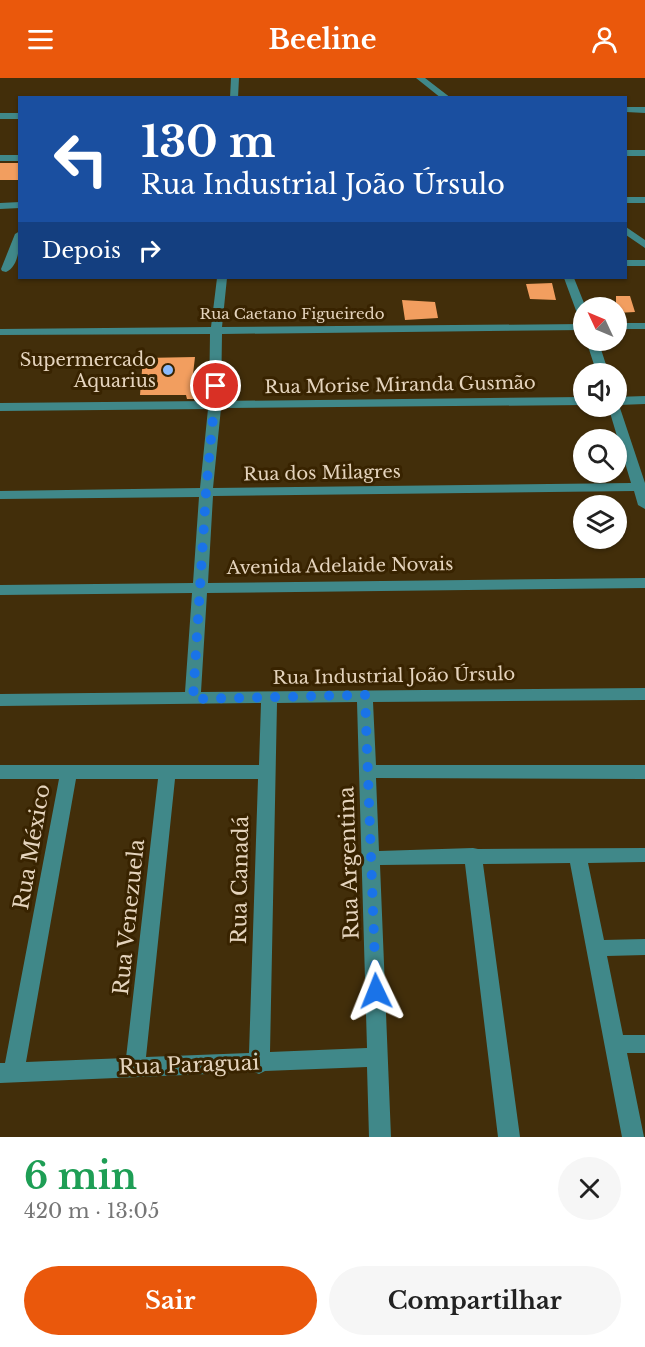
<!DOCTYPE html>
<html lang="pt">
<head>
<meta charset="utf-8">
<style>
	:root { --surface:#fff; --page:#f6f6f6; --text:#222; --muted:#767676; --accent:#ea580c }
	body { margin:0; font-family:"Libre Baskerville",serif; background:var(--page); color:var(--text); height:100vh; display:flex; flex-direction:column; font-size:22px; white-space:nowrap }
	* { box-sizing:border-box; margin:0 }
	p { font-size:20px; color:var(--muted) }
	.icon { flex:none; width:33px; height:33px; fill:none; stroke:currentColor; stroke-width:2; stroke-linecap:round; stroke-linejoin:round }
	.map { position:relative; height:1059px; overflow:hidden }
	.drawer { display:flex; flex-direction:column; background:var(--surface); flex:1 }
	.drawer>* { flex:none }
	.top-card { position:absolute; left:18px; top:18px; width:609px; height:183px; border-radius:0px; box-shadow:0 2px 4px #0004; background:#1a4fa0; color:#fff; overflow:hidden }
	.needle { width:39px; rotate:314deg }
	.tools { position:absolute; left:573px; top:219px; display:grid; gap:12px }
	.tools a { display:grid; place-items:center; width:54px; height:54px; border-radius:50%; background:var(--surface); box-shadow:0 2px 4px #0004; font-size:30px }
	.pin { position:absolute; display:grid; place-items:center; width:51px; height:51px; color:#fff; margin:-26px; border:3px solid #fff; border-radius:50%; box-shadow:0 2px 6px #0007 }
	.me { position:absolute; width:66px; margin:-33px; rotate:358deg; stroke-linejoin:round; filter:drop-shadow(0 0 4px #0008) }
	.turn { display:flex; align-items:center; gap:21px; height:126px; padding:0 24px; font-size:27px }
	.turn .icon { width:78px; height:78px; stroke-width:2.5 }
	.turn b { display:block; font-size:42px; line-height:51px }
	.then { display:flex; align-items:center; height:57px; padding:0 24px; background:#0003; gap:12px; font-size:22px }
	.round { display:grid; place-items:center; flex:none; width:63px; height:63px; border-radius:32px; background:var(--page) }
	.summary { display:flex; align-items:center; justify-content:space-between; height:102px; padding:0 24px }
	h1 { font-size:36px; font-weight:700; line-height:45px; color:#1e9e55 }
	.button { display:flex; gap:12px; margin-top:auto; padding:12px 24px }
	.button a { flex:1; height:69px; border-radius:36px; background:var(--accent); color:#fff; font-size:24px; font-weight:700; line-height:69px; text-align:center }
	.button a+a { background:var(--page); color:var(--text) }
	header { display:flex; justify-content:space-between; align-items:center; height:78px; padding:0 24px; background:var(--accent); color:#fff; font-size:27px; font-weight:700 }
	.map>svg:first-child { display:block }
	.building { fill:#f29e5f }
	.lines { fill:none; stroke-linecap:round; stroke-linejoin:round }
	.minor { fill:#408889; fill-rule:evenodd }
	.route { stroke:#1a73e8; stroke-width:10; stroke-dasharray:0 18 }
	.poi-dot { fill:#8abafc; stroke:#382300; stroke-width:2 }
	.labels { text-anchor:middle; stroke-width:6; stroke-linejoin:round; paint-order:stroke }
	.far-street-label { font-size:15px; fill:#e5d4bd; stroke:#382300 }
	.poi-label { font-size:18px; fill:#e5d4bd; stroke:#382300; text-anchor:end }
	.street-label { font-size:18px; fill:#e5d4bd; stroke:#382300 }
	.near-street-label { font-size:21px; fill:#e5d4bd; stroke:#382300 }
</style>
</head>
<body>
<header><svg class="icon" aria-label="menu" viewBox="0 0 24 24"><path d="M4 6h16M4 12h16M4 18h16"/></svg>Beeline<svg class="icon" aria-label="person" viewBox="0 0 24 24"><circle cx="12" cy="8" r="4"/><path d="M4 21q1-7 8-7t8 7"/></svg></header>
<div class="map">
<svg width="645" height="1059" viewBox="0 0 645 1059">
	<rect width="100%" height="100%" fill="#422e0a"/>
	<!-- building -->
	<path class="building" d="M0 85H20V102H0Z
		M552 205 556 222 530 221 526 206Z
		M616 218H630L635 234 616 235Z
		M402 222 435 224 438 240 405 242Z
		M195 279 192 305 201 304 198 321H187L186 317H140L143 280Z"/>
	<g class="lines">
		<!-- minor -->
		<path class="minor" d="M231 0H239L238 20H230Z
			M416 0H425L451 20H441Z
			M626 29H645V35L626 34Z
			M0 35H20V41H0Z
			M626 72H645V78H626Z
			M0 77H20V83H0Z
			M626 119H645V125H626Z
			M20 124V130L0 131V125Z
			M626 149 645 162V170L626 157Z
			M20 153C20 166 19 189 6 194L2 193 1 191 15 156Z
			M626 182H645V188H626Z
			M217 200H227L222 249 584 246V252L222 256 221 323 584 319V327L221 330 213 410 631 405 608 328H616V319L645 318V326L619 327 645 405V431L638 427 634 413 213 418 208 505 645 500V510L207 515 201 614 645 610V622L373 624 376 687H645V701L376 700 379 773 473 770 478 771 645 770V784L588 785 604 862 645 861V877L607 878 623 957H645V975H627L644 1059H622L570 785 483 786 520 1059H498L465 786 380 787 391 1059H369L367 989 265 993 259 996 254 994 0 1005V985H5L59 701H0V687H259L261 625 0 628V616L185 614 192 515 0 517V507L193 505 199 419 0 421V413L200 410 208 331 0 333V325L209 323 210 256 0 257V251L211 249ZM357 624 367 970 270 974 277 625ZM76 701H158L126 980 26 984ZM175 701H258L249 975 146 979Z
			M564 200H574L586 230H584V241L578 238Z
			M616 245H645V251H616Z
			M586 262H598L609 296H597Z"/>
	</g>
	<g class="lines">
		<!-- route -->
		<path class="route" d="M216 308 206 414 193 621 365 617 376 913"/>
	</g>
	<!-- markers -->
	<circle class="poi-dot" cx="168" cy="292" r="6"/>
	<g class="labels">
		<!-- far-street labels -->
		<g class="far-street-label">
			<text x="292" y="241">Rua Caetano Figueiredo</text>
		</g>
		<!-- poi labels -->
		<g class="poi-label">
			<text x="156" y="288">Supermercado<tspan x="156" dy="21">Aquarius</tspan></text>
		</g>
		<!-- street labels -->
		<g class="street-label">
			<text transform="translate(400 307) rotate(-1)" y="6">Rua Morise Miranda Gusmão</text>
			<text transform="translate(322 395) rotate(-1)" y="6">Rua dos Milagres</text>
			<text transform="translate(340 488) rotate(-1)" y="6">Avenida Adelaide Novais</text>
			<text transform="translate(394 598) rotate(-1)" y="6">Rua Industrial João Úrsulo</text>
		</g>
		<!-- near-street labels -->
		<g class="near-street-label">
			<text transform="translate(32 769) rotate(-80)" y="7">Rua México</text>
			<text transform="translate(349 785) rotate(-92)" y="7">Rua Argentina</text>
			<text transform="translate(240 802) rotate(-89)" y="7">Rua Canadá</text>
			<text transform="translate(129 839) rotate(-84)" y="7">Rua Venezuela</text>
			<text transform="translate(189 987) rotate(-2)" y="7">Rua Paraguai</text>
		</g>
	</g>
</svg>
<div class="tools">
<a><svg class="needle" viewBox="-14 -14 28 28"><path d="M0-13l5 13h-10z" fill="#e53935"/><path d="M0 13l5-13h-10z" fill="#767676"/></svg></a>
<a><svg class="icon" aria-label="sound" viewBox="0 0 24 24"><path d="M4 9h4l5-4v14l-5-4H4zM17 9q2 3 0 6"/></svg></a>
<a><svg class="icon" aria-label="search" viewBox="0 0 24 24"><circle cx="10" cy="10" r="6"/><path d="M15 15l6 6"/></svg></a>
<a><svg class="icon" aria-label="layers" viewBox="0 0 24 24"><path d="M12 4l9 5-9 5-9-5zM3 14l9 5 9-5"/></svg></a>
</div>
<div class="pin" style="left:216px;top:308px;background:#d93025"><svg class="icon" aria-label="arrive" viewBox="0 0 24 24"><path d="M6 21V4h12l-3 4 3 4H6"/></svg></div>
<svg class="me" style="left:376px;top:913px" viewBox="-20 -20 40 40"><path d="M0-17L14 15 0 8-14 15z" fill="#1a73e8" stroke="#fff" stroke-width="4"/></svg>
<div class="top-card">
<div class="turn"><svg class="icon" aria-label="left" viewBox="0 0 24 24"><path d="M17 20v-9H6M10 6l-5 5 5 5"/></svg><div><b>130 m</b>Rua Industrial João Úrsulo</div></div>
<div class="then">Depois<svg class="icon" aria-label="right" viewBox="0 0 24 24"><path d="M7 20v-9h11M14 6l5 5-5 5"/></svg></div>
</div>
</div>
<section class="drawer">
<div class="summary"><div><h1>6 min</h1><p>420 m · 13:05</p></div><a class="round"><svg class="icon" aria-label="close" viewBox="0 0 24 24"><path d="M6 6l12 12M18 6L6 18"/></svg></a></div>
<div class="button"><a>Sair</a><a>Compartilhar</a></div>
</section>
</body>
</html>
